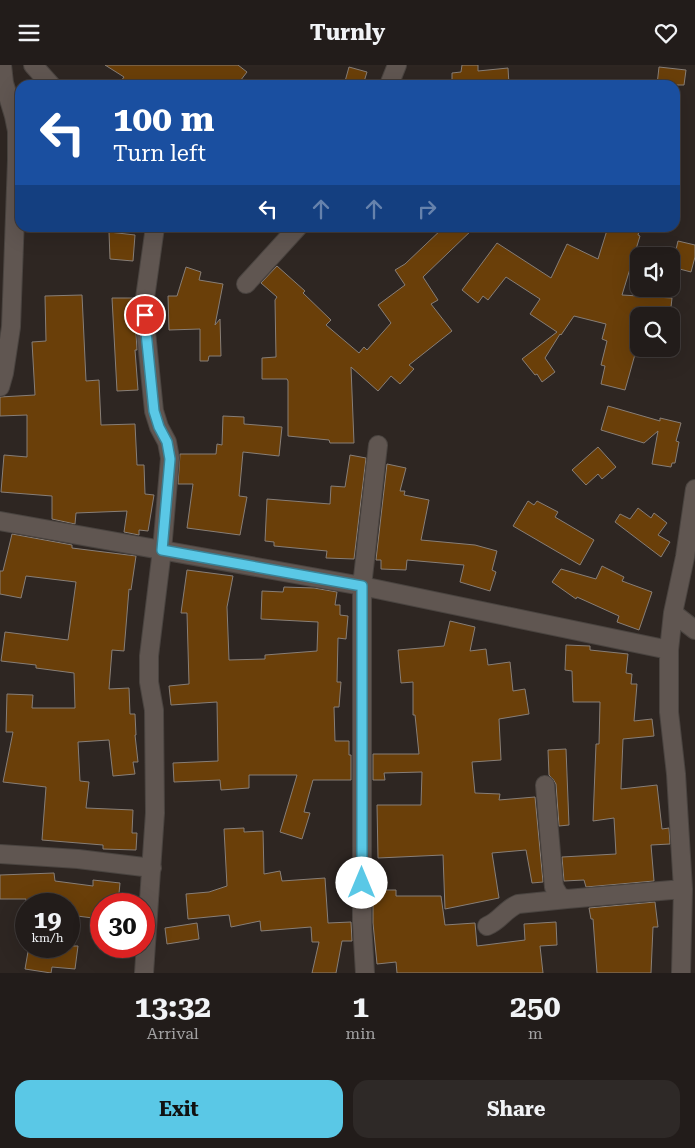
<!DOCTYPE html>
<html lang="en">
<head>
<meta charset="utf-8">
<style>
	:root { --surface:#221c1a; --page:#2e2927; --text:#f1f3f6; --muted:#a2a1a2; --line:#3f3a39; --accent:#5ac8e6 }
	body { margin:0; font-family:"Roboto Serif",serif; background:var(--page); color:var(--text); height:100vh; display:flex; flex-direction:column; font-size:19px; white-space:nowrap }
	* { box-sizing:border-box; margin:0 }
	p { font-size:16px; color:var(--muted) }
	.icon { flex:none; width:28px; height:28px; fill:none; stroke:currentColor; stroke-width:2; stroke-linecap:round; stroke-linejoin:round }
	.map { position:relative; height:908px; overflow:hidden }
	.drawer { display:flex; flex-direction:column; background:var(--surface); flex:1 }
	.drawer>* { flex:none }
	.top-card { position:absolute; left:15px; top:15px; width:665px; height:152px; border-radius:15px; box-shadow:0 5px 20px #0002,0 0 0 1px var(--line); background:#1a4fa0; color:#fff; overflow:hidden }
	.tools { position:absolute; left:630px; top:182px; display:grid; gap:10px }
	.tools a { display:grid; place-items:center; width:50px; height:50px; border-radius:10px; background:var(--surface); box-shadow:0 5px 20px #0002,0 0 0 1px var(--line); font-size:25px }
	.speed { position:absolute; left:15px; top:828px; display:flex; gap:10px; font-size:25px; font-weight:700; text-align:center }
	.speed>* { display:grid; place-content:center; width:65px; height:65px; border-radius:50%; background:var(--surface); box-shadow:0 5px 20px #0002,0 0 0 1px var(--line); line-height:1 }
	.speed small { font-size:12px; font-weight:400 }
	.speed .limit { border:8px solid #d22; background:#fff; color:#111 }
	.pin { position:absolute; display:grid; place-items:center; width:42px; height:42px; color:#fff; margin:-21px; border:2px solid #fff; border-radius:50%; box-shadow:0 1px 5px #0007 }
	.me { position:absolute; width:55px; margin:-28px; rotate:0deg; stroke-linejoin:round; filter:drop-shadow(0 0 4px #0008) }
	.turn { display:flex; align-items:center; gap:18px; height:105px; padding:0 15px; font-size:22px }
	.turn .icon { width:65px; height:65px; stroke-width:2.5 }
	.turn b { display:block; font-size:35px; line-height:42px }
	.lanes { display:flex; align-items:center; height:48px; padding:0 15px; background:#0003; justify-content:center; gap:25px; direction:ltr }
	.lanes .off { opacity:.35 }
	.eta { display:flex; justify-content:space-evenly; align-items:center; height:85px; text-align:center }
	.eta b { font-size:30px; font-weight:700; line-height:35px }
	.cta { display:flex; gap:10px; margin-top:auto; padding:10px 15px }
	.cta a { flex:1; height:58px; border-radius:15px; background:var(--accent); color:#111; font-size:20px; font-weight:700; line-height:58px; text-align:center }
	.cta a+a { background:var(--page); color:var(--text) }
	header { display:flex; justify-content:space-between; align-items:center; height:65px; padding:0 15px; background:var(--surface); font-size:22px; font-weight:700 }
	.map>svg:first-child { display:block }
	.building { fill:#6a3f09; stroke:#877e77 }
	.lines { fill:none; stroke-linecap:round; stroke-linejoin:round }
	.minor-casing { stroke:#4a4440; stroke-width:20 }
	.minor { stroke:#605651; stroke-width:18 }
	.route-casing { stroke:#3a8296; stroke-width:12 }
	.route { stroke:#5ac8e6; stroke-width:9 }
</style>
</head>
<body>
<header><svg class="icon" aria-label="menu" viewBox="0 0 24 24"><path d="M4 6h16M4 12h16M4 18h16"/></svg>Turnly<svg class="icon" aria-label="heart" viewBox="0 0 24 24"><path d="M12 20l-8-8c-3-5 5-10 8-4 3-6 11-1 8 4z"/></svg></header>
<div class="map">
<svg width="695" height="908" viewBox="0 0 695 908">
	<rect width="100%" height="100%" fill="#2e2622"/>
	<!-- building -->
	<path class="building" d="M105 0H238L247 7 237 20H118L124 12Z
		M462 0H478V6L508 3 509 20H452V8L461 7Z
		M349 2 367 7 363 20H344Z
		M659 2 686 5 684 20H657Z
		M444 162H475L423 212 438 235 431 239 452 266 409 300 414 304 400 319 391 311 378 326 351 302 354 378H330L329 375 288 371V316L287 314H262V293L276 292 275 235 277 232 261 218 277 201 305 226 303 228 331 255 326 260 359 288 364 282 367 285 391 258 378 240 405 220 395 205 405 199Z
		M608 162H640L638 170 640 171 622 230 672 233 670 251H639V275L625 325 601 319 605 301 601 300 607 276 602 274 606 259 574 251 561 270 560 269 545 293 555 307 542 317 537 309 535 310 522 294 557 267 530 249 540 234 506 212 488 235 483 231 478 238 462 225 497 178 551 213 567 179 598 194Z
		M109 167 135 170 133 196 110 194Z
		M678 176 695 180V192L691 207 672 202Z
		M186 202 201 207 199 215 223 219 215 260 220 254 221 291H209L208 296H200V264L169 265 168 231H177Z
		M82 230 86 316 99 315 101 360 135 359 137 400H144L145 429 154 430 148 466 139 465V470L124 467 127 446 76 448 75 459 52 454V431L1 427 4 390 27 392V350L0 351V332L35 330 32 277 46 276 45 231Z
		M112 233H134L137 285H135L138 325 117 326Z
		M608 341 660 356V353L681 358 676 376 679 377 675 398H672L671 402 652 399 658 366 644 378 601 365Z
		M223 351 244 352V359L282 362 279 391 243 387 239 431 247 432 240 470 187 463 193 419H178L180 389H216L217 379 222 380Z
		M598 382 616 402 602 414 598 409 586 420 572 405Z
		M350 390 366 393 354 494 326 493 327 486 274 481V477L265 476 267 434 330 439 331 421 345 422Z
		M387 399 406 403 400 426H405L404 430 429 435 421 475 475 480 497 486 492 505 496 507 490 526 460 517 464 500 407 495 406 505 381 504V495H376Z
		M528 436 534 440 537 436 558 447 555 452 594 475 580 500 513 461Z
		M638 443 651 453 654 448 667 458 658 470 670 477 661 492 615 457 620 449 630 454Z
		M12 469 72 480V483L136 491 131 525 129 524 124 586 112 585 109 624 129 623 130 649H135L136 670H135L138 697H133L135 709 113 711 109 675 78 677 80 716 89 717 86 743 133 745 132 768H137L136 785 103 784V780L42 775 46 722 3 717 13 667H6L7 629 33 630 32 643H75L74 608 36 603V600L1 596 5 567 68 575 76 517 26 511 21 533 0 529V506H3Z
		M602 501 624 512 622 516 652 527 639 565 617 557 619 551 577 532 576 534 552 517 561 504 596 514Z
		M187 505 233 511 227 542 229 595 265 594V590L317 586 318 557 261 554 262 526 283 527 284 522 314 523 337 527 335 540H340V550L348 551 346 574 338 573 337 617H341L339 642H334L335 676H349V690H351V715H313L304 747 310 748 302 774 280 767 297 710H249V723L221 725 220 715 174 717 173 698 218 696 217 637 171 640 169 621 189 619 187 548H181Z
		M450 556 475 562 470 586 486 584 488 600 510 597 513 626 525 624 529 649 499 654 501 695 472 697 475 728 500 729 499 735 535 732 543 817 532 818 526 785 492 788 499 833 445 844 443 790 378 793 377 740H421L422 707 384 708 385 715H373V689H419L415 650H413V617L401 618 398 585 444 581Z
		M566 580 590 581V585L628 589 626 608 632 609 631 619H637L634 656 652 654 654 671 623 674 621 724 657 720 662 764 669 763 670 779 651 780 654 816 586 822 584 815 564 816 562 792 616 789 614 753 593 756 596 679H599L600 637H573L572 606 565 605Z
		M566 684 569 760 559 761 556 719 553 714 549 710 548 685Z
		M244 763V767L263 766 264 809 280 806 282 816 325 813 328 858 351 857 352 876H342L336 908H312L319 877H312L311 862 261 866 260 856 231 862 229 850 188 854 186 829 209 827 227 821 224 764Z
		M54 808 55 816 93 821V815L120 818 118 839H101V854L69 850V839H26V834H0V810Z
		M373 825H396V831H441L445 860 475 858 477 881 525 875 524 859 556 857 557 880 540 881 543 908H397L396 897 377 899 373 858Z
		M655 837 658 862H653L651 908H597L593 854H591L589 843Z
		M197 858 199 874 167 879 165 863Z
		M29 881H78L75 904 52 902 51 908 25 904Z"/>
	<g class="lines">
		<defs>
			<path id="minor" d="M33 0 51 20
				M389 20 397 0
				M246 219 298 162
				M0 322 4 308 11 262 17 95V66L14 51 4 18 2 0
				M0 456 362 521 669 585
				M673 548 695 565
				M545 720 554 822 560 832 567 834 683 824
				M0 789 78 794 152 803
				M487 861C500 856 505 844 518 839L567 834
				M144 908 155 748 154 645 149 617V591L162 485 170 393 167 377 159 362 154 346 146 267 145 233 155 162
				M365 908 362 858V521L378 380
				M681 908 683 824 676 709 669 647V585L673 548 685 492 695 424"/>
		</defs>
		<!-- minor casing -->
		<use href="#minor" class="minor-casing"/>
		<!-- minor -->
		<use href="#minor" class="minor"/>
	</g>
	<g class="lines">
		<defs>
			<path id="route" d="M145 250 146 267 154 346 159 362 167 377 170 394 162 485 362 521V818"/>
		</defs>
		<!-- route casing -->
		<use href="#route" class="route-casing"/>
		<!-- route -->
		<use href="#route" class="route"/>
	</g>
</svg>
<div class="tools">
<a><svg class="icon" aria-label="sound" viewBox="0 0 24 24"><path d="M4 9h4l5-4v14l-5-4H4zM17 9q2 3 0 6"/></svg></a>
<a><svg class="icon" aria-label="search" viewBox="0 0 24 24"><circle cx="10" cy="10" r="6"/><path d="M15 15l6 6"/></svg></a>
</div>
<div class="speed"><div>19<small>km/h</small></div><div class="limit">30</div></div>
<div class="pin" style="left:145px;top:250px;background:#d93025"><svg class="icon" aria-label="arrive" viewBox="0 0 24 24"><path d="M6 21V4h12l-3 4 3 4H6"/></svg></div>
<svg class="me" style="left:362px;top:818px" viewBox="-20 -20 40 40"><circle r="19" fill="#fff"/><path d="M0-13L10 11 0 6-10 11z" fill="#5ac8e6"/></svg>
<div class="top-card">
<div class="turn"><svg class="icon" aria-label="left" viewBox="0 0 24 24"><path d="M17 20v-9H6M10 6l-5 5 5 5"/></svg><div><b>100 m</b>Turn left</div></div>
<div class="lanes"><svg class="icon" aria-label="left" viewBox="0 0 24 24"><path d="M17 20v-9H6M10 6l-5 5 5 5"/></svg><svg class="icon off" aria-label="ahead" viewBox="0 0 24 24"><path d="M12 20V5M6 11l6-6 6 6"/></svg><svg class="icon off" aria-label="ahead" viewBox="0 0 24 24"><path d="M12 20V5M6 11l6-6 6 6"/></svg><svg class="icon off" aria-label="right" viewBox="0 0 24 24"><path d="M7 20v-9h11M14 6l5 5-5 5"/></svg></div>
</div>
</div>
<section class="drawer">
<div class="eta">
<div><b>13:32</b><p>Arrival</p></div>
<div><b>1</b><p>min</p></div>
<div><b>250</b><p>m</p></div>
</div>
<div class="cta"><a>Exit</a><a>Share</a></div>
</section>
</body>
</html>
